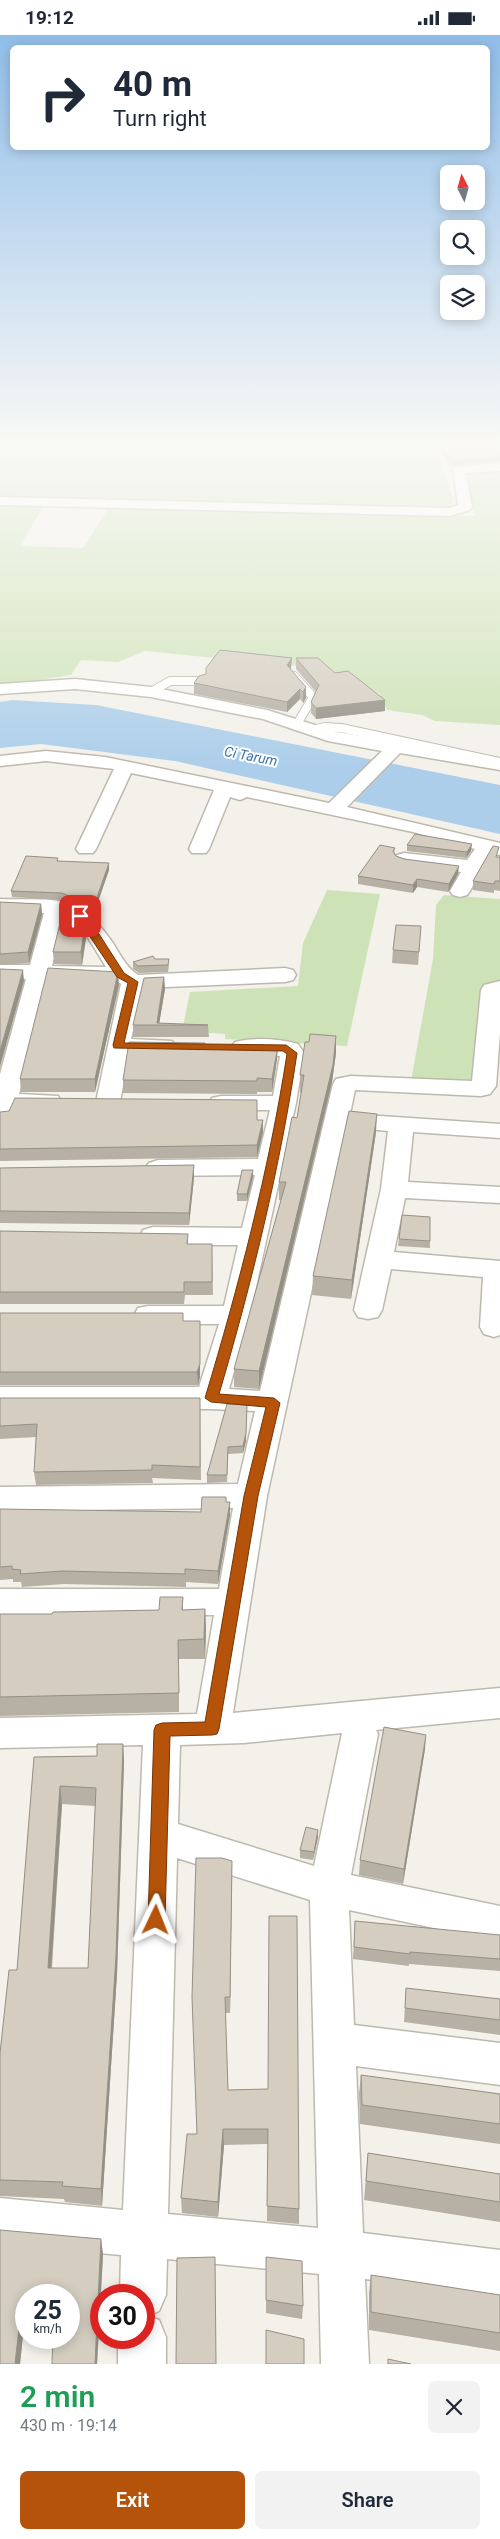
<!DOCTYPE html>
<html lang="en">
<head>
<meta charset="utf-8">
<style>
	:root { --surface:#fff; --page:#f2f2f3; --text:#1f2937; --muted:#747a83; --accent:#b45309 }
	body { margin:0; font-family:Roboto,sans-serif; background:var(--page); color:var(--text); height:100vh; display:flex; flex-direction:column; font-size:19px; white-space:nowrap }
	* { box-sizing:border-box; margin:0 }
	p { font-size:16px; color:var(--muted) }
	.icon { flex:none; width:28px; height:28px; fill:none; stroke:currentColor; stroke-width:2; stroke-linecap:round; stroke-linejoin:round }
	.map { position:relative; height:2329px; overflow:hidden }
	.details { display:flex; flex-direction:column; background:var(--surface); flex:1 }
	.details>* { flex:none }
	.guide { position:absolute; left:10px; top:10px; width:480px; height:105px; border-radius:8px; box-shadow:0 2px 12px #0003; background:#fff; color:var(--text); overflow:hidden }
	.needle { width:32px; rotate:354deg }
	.buttons { position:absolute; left:440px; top:130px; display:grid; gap:10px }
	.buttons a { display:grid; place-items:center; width:45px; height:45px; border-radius:8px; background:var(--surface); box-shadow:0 2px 12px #0003; font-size:25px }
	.speed { position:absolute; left:15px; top:2249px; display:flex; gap:10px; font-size:25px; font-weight:700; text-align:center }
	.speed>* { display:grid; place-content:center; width:65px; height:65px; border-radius:50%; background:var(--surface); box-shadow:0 2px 12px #0003; line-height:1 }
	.speed small { font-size:12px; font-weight:400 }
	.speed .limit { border:8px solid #d22; background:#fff; color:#111 }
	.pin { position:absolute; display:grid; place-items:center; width:42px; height:42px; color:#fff; margin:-21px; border-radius:10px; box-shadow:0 2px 8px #0006 }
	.me { position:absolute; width:55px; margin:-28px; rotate:2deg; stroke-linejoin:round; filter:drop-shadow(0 0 4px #0008) }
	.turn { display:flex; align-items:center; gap:18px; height:105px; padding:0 20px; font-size:22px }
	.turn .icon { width:65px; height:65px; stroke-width:2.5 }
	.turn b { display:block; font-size:35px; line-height:42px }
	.round { display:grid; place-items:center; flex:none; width:52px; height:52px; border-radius:8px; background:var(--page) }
	.summary { display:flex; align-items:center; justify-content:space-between; height:85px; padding:0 20px }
	h1 { font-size:30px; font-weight:600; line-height:38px; color:#1e9e55 }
	.primary-button { display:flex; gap:10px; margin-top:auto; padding:10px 20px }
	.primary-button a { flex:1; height:58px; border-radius:8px; background:var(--accent); color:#fff; font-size:20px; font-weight:600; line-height:58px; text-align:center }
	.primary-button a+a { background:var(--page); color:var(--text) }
	.status { display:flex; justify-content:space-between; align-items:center; height:35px; padding:0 25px; background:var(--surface); direction:ltr }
	.status svg { height:14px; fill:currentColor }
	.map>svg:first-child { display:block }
	.green { fill:#cde3b7 }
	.water { fill:#acceea }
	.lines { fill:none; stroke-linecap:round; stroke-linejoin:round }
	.lane-casing { stroke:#beb9ad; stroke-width:10 }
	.street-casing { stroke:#beb9ad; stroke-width:3 }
	.lane { stroke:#fff; stroke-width:8 }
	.street { fill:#fff; fill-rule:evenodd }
	.wall { fill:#b6b0a5; fill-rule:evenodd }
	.shaded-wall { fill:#949086 }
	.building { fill:#d4cdc0; stroke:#949086; fill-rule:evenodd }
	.route { fill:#b45309; stroke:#753606 }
	.labels { text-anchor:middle; stroke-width:4; stroke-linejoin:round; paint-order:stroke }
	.far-water-label { font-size:14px; font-style:italic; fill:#3b75a9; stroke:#fff }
</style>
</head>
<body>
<div class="status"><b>19:12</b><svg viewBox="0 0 49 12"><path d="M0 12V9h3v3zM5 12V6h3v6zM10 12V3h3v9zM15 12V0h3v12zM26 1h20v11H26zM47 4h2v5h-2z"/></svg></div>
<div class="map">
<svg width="500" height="2329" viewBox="0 0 500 2329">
	<rect width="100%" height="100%" fill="#f3f1ea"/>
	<!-- green -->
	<path class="green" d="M0 408H434L454 466 448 472 429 474 0 465Z
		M500 434V690L435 686 422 680 387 675 380 659 363 650 337 642 328 634 145 616 118 627 81 625 71 640 0 651V469L44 470 20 511 83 513 110 471 476 481 464 440 466 437Z
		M327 855 380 859 347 1011 225 1004V999L182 996 190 957 298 951 303 908Z
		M444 860 500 864V951L476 1051 411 1046 433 924 436 870Z"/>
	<!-- water -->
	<path class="water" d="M12 665 96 670 500 750V799L175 726 41 709 0 713V667Z"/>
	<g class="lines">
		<defs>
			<path id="lane" d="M294 641 313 662 297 689
				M151 657 170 646H201
				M312 695 325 692 341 693 500 727"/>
			<path id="street" d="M500 428V436L466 438 472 472 470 475 450 481 0 470V462L449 473 458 470 453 435 454 432Z
				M75 644 151 652 267 675 337 697 500 725V735L400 718 347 772 500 808V820L491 818 470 856 467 860 460 862 453 860 450 856 461 837 404 830 397 828 394 824 397 820 404 818 467 825 475 814 413 797 247 762 240 765 230 762 209 814 206 818H192L189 814 214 755 131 738 96 814 93 818H79L76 814 114 734 46 726 0 731V721L46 716 105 722 329 768 382 716 328 706 263 684 151 662 75 654 0 659V649Z
				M0 864C52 866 76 856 110 904 119 916 124 931 138 940L285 933 293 935 296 940 293 945 285 947 143 953 131 1004 172 1006 176 1011 172 1016 129 1018 120 1067 117 1072 108 1074 99 1072 96 1067 121 949 116 945 48 944 19 1059 58 1061 61 1066 58 1071 15 1073 10 1086 0 1088V1039L26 944H0V930H30L44 878 0 876ZM64 881 87 901 106 932 52 931Z
				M500 946V998L496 1051 490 1059 481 1061 355 1055 350 1079 500 1089V1103L413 1097 408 1147 500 1152V1168L405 1163 394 1217 500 1226V1300L494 1302 484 1299 480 1292 483 1242 391 1234 382 1275 378 1282 368 1284 358 1282 354 1275 381 1154 388 1096 347 1092 267 1461 233 1678 500 1653V1683L376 1695 378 1699 351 1840 500 1871V1907L349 1875 354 1990 500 2008V2050L356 2031 363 2198 500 2215V2261L365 2244 369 2329H321L319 2239 167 2224 166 2260 159 2276 148 2281 159 2285 166 2302V2329H118V2302H144V2260H120L121 2220 0 2209V2163L123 2175 143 1710 0 1713V1683L197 1679 214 1580H0V1554H219L233 1473 0 1476V1452L238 1449 255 1376 211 1374H0V1352H199L219 1289H148L138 1287 134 1280 138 1273 148 1271H224L238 1210H153L143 1207 140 1201 143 1195 153 1192 242 1193 255 1140 158 1141 149 1138 145 1133 149 1128 158 1125 258 1124 270 1075H221L212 1073 209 1068 212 1063 221 1061H273L280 1021 235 1017 231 1012 235 1007C253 1002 280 1004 298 1009L304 1018 296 1068 250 1280 229 1354 260 1356 333 1049 336 1044 351 1041 472 1046 481 955 484 950ZM342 1698 314 1831 178 1789 180 1710 244 1708ZM177 1823 310 1865 318 2193 168 2179Z"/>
		</defs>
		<!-- lane casing -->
		<use href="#lane" class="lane-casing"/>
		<!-- street casing -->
		<use href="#street" class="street-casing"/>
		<!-- lane -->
		<use href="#lane" class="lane"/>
		<!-- street -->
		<use href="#street" class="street"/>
	</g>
	<!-- wall -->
	<path class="wall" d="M439 408H500V426L449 430 443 420Z
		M296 623 335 638 385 665V676L316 684 311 678V667L316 657 296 634Z
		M291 633V634L306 663 303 668 300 664 287 677 194 659V648Z
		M407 810 471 816 466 823 407 816Z
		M395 813 394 819 396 821 458 839 448 857 417 852 413 858 358 849V841Z
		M498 822H500V856L494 855V858L473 855V846Z
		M58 823V826L109 835 93 881 89 876V878L75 869 62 865 12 862 11 856Z
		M0 867 41 869 42 880 29 928 0 930Z
		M421 891 418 930 392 928 393 915Z
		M86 903 82 930 54 929 53 917Z
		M155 924 169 930 168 937 139 938 133 934V927Z
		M164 942 165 954 159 988 208 990 209 1002H133V990Z
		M119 950 95 1057H21L20 1044Z
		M336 1001V1018L332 1047 259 1354 234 1352V1334L281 1165H279V1147L297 1083 301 1058H300V1040L309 1007Z
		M205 1008V1010L277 1024 272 1057H257V1059L123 1058V1045Z
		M0 1077 257 1085 263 1097 257 1122 0 1126Z
		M376 1097 351 1264 312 1260 313 1241Z
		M194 1130V1143L189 1190 0 1188V1133Z
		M253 1135V1142L247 1166H237V1159Z
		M0 1196 188 1199V1209H212L213 1260H185L184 1269H0Z
		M399 1204 430 1206V1213L398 1211Z
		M0 1278H183V1286L200 1342 198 1350H0Z
		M0 1363H200L201 1445 152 1443 153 1448 36 1450 34 1437 36 1402 0 1404Z
		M227 1369 246 1406 243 1418 228 1419 227 1447 207 1448V1440Z
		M226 1467H230V1480L218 1549 186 1547V1552L64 1549 22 1552 21 1547H13V1544L0 1545V1474L201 1477Z
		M183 1562V1575L205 1574 206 1594 205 1624H179V1677L0 1681V1579H52L159 1575Z
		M123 1709 124 1727 117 1939 102 2171 65 2167 64 2164 0 2161V2018L17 1935 34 1722 97 1721ZM62 1769 95 1771 88 1933H52Z
		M425 1714 403 1849 359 1840 360 1825Z
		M318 1802 313 1825 300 1823V1815Z
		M232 1826 230 1978H225L228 2055 268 2054 299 2174V2189L267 2186 268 2109 224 2110 218 2182 182 2178 181 2163 197 2099Z
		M355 1886 500 1900V1936L409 1929V1931L353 1924Z
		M406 1953 500 1964V2000L404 1987Z
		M361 2040 500 2059V2109L360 2089 359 2059Z
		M368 2118 500 2139V2187L364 2165Z
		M0 2195 101 2204 103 2220 97 2329H52L69 2260H26V2281H25L20 2329H0Z
		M266 2222 303 2271 302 2284 266 2278Z
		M371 2240 500 2260V2316L369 2295V2258Z"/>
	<!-- shaded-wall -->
	<path class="shaded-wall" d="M500 422V426L449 430 450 425Z
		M292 623 291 633 287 641V630Z
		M306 652V663L303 668V657Z
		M300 654V664L287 677V667Z
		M385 665V676L316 684V673Z
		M472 809 471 816 466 823 467 817Z
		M109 828V835L93 881V874Z
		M459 831 458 839 448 857 449 849Z
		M417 844V852L413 858V850Z
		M41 869 42 880 29 928 28 917Z
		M85 890 86 903 82 930 81 917Z
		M23 935 24 946 0 1032V1016Z
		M118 937 119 950 95 1057V1044Z
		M164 942 165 954 159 990 157 988Z
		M336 1001V1018L332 1047 259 1354V1336Z
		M278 1011 277 1024 272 1057V1044Z
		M377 1079 376 1097 351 1264 352 1245Z
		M263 1085V1097L257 1122V1110Z
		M194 1130V1143L189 1190V1178Z
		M253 1135V1142L247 1166V1159Z
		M200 1286V1342L198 1350 197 1337Z
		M247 1370 246 1406 243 1418V1411Z
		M230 1467V1480L218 1549V1536Z
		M205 1574 206 1594 205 1624 204 1604Z
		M178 1605 179 1624V1677V1658Z
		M426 1700 425 1714 403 1849 404 1834Z
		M123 1709 124 1727 117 1939 102 2171 101 2154Z
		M60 1751 62 1769 50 1951 48 1933Z
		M318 1795V1802L313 1825 314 1817Z
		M232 1826V1842L230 1978V1962Z
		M223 2094 224 2110 218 2182V2167Z
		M101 2204 103 2220 97 2329H95Z
		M22 2266 25 2281 20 2329H15Z"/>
	<!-- building -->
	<path class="building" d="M441 408H500V422L450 425 443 415Z
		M220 615 292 623 287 630 306 652 303 657 300 654 287 667 194 648 199 641 206 639V633Z
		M296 623H318L335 638 348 636 385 665 316 673 311 667 319 650Z
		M415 799 472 809 467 817 407 810Z
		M380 810 395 813 393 816 396 821 404 824 459 831 449 849 417 844 413 850 358 841Z
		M493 811 499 812 496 822H500V846H495L494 849 473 846Z
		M26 821 58 823 57 826 109 828 93 874 89 869 88 871 74 863 62 858 11 856Z
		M0 867 41 869 28 917 0 919Z
		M64 872 85 890 81 917H53Z
		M396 890 421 891 419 917 393 915Z
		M153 921 155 924H169L168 930 138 931 133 927Z
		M48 933 118 937 95 1044H20Z
		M0 934 23 935 0 1016Z
		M164 942 157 988 208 990H133L144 943Z
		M310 999 336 1001 333 1030 259 1336 234 1334 286 1147H279L292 1082 297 1083 304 1040H300L305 1007H309Z
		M129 1007 205 1008V1010L278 1011 272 1044 257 1043V1046L123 1045Z
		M15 1063 257 1065V1085H263L257 1110 0 1114V1077L9 1076Z
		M349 1076 377 1079 352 1245 313 1241Z
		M194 1130 189 1178 0 1176V1133Z
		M242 1135H253L247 1159H237Z
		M402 1180 430 1182V1206L399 1204Z
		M0 1196 188 1199 187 1209H212V1247H184V1257H0Z
		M0 1278H183V1286H200V1329L197 1337H0Z
		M0 1363H200V1432L152 1430V1435L34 1437 37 1389 0 1391Z
		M227 1369 247 1370 246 1398 243 1411 228 1412 227 1440H207Z
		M202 1462H226V1467H230L218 1536 185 1534V1539L63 1536 20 1539 21 1535 12 1534V1531L0 1532V1474L201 1477Z
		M160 1562H183L182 1575 205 1574 204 1604 178 1605 179 1658 0 1662V1579H52L53 1577 159 1575Z
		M384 1692 426 1700 404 1834 360 1825Z
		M97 1709H123L116 1921 101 2154 62 2151 63 2147 0 2145V2018L9 1935H17L34 1722 97 1721ZM60 1751 96 1753 88 1933H48Z
		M306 1792 318 1795 314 1817 300 1815Z
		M196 1823H222L232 1826 230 1962H225L228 2055 268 2054 269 1881H297L299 2174 267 2171 268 2094H223L218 2167 181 2163 187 2099H197L192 1962Z
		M355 1886 500 1900V1924L410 1917V1919L354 1912Z
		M406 1953 500 1964V1985L405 1973Z
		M361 2040 500 2059V2089L362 2070Z
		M368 2118 500 2139V2167L366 2146Z
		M0 2195 101 2204 95 2329H52L53 2302H69V2260H26V2266H22L15 2329H0Z
		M215 2222 216 2329H176L177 2223Z
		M266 2222 302 2226 303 2271 266 2265Z
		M371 2240 500 2260V2298L371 2277Z
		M266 2295 304 2304V2329H266Z
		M388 2324 411 2329H388Z"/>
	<!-- sky -->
	<linearGradient id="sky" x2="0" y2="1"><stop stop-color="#90bee9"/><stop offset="0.56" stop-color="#faf9f6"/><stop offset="1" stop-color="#faf9f6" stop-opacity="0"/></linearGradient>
	<rect width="500" height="734" fill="url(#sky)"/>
	<!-- route -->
	<path class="route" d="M77 879H83L99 899 124 938 138 947 124 1008 286 1010 297 1018C280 1133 252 1247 219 1359L274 1363 280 1368 258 1461 219 1694 217 1699 212 1700 170 1701 165 1885 162 1891 156 1893 150 1891 148 1885 154 1695 156 1690 162 1688 205 1687 244 1461 266 1372 211 1367 205 1363C239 1250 269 1135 287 1019L283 1016 114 1013 113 1010 128 948 117 942 76 881Z"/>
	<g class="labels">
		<!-- far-water labels -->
		<g class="far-water-label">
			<text transform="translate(251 721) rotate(11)" y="5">Ci Tarum</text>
		</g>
	</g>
</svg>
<div class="buttons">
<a><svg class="needle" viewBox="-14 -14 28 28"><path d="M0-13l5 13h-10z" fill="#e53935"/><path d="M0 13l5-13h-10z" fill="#747a83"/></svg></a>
<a><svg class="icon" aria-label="search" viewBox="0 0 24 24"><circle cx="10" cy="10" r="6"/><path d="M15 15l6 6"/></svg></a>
<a><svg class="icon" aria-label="layers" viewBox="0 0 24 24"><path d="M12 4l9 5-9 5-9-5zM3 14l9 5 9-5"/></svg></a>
</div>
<div class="speed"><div>25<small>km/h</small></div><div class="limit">30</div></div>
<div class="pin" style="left:80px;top:881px;background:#d93025"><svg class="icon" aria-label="arrive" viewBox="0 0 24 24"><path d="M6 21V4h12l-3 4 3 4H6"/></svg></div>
<svg class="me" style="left:156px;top:1885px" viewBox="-20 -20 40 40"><path d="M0-17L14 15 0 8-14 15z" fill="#b45309" stroke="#fff" stroke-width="4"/></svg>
<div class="guide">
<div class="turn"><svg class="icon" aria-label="right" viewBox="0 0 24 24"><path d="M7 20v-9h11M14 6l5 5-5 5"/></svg><div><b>40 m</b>Turn right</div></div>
</div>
</div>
<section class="details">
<div class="summary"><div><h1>2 min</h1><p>430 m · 19:14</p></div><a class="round"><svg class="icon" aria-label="close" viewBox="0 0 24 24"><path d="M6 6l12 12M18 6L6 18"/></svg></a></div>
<div class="primary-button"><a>Exit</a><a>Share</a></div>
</section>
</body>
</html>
